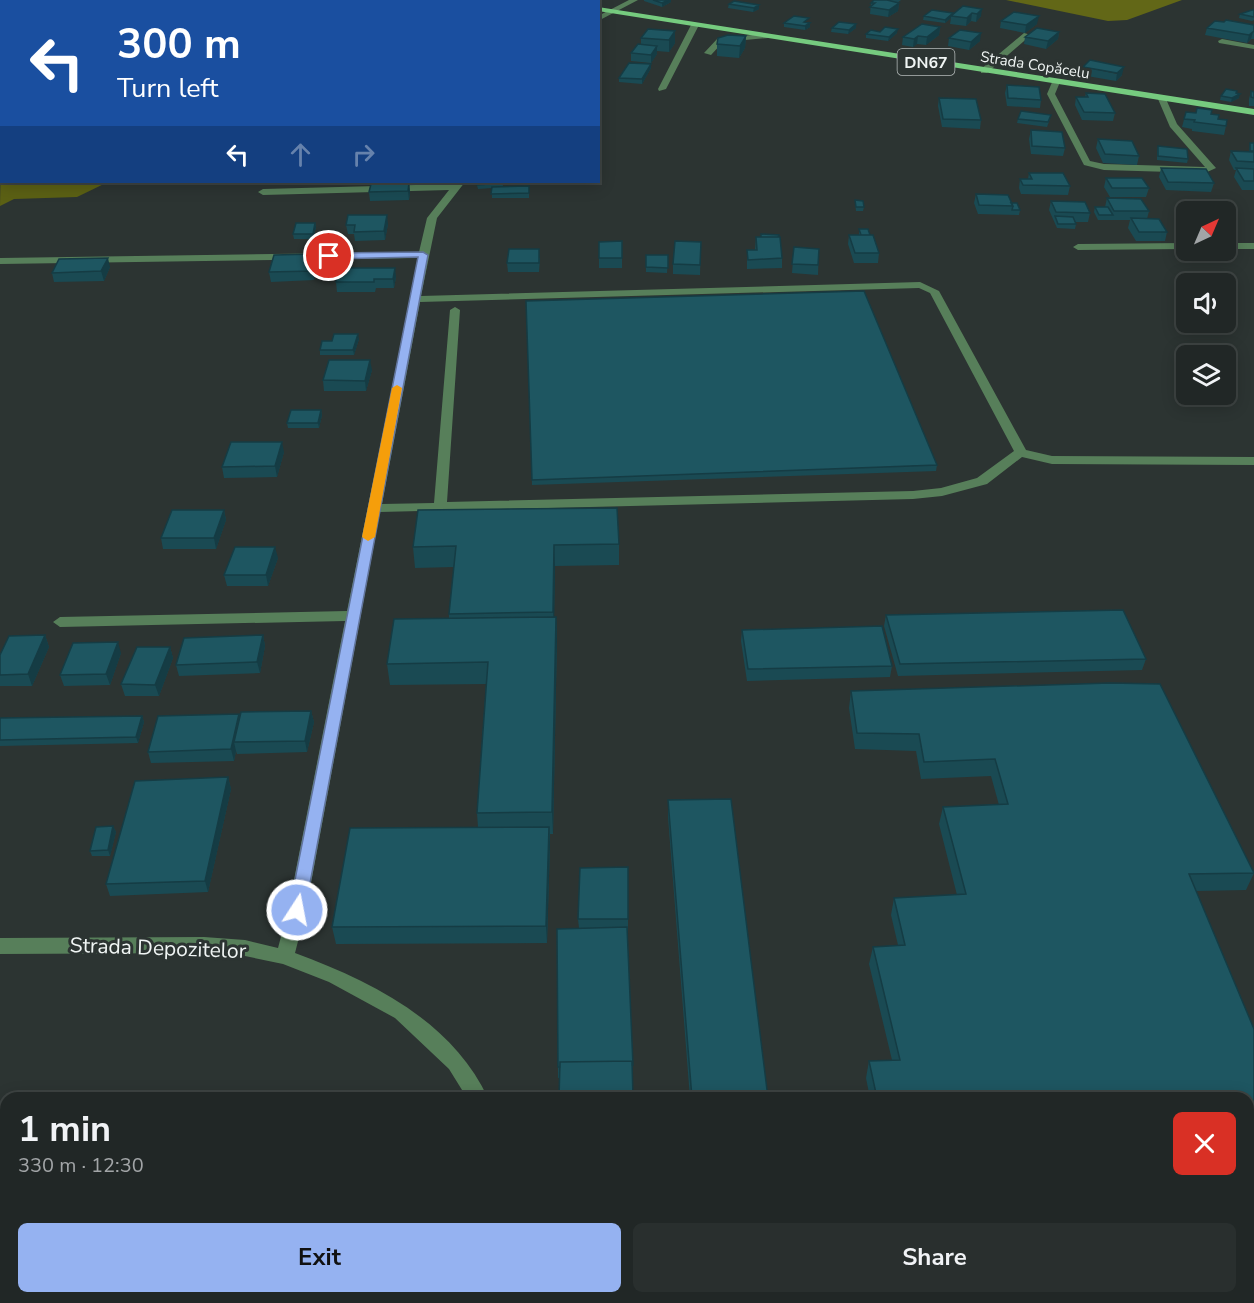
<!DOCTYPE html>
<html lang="en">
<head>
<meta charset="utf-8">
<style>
	:root { --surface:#212726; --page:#292f2e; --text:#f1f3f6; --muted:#a2a5a7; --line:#3e4443; --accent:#95b2f1 }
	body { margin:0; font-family:"Nunito Sans",sans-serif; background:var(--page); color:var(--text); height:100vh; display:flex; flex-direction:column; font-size:22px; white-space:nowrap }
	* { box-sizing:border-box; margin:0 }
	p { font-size:20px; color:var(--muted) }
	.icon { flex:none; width:33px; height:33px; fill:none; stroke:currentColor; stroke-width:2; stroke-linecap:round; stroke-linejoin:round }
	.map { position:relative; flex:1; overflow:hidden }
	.sheet { position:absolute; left:0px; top:1092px; width:1254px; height:212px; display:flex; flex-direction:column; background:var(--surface); border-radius:18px 18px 0 0; box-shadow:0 3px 15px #0003,0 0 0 2px var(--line) }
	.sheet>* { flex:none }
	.hud { position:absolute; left:0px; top:0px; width:600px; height:183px; box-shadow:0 3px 15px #0003,0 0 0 2px var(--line); background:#1a4fa0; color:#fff; overflow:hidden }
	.needle { width:39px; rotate:44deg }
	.controls { position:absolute; left:1176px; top:201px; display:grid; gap:12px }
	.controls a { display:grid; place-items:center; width:60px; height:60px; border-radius:9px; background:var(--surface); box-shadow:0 3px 15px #0003,0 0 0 2px var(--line); font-size:30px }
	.pin { position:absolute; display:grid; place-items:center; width:51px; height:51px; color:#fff; margin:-26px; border:3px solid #fff; border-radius:50%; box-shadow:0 2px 6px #0007 }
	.me { position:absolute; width:66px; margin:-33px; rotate:11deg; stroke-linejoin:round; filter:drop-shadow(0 0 4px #0008) }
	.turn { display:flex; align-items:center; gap:21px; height:126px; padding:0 18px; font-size:27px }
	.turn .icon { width:78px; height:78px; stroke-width:2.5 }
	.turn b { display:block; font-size:42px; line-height:51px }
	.lanes { display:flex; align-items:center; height:57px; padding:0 18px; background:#0003; justify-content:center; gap:30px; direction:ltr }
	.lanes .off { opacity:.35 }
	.round { display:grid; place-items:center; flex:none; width:63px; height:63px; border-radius:9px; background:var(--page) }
	.summary { display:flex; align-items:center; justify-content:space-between; height:102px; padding:0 18px }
	h1 { font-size:36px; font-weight:700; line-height:45px }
	.button { display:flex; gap:12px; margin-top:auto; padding:12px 18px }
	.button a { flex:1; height:69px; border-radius:9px; background:var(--accent); color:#111; font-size:24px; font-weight:700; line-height:69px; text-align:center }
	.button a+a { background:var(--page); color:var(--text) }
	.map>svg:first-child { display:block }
	.green { fill:#5b6014 }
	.forest { fill:#626717 }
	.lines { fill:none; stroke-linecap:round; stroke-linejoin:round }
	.minor { fill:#577f5a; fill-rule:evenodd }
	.major { fill:#76cb7f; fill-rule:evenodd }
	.wall { fill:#1a4a53 }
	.shaded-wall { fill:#153c44 }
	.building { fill:#1e5661; stroke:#153c44; stroke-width:1.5 }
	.route { fill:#95b2f1; stroke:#61749d; stroke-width:1.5 }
	.slow { fill:#f59e0b }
	.labels { text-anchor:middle; stroke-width:6; stroke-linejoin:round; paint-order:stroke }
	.far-street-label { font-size:15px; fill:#f0f5f4; stroke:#2c3432 }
	.shield { fill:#2c3432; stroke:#b5bbba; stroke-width:1.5 }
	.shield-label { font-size:16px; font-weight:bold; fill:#f0f5f4 }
	.near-street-label { font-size:21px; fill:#f0f5f4; stroke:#2c3432 }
</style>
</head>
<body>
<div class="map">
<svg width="1254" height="1303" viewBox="0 0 1254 1303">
	<rect width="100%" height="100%" fill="#2c3432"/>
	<!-- green -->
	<path class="green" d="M1 151 2 182H108L77 197 14 199 0 206Z"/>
	<!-- forest -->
	<path class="forest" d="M1006 0H1182L1127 20 1108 21Z"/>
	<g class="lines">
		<!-- minor -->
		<path class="minor" d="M101 0H112L99 2Z
			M629 0H638L598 21V16Z
			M695 23 699 25 666 89 659 91 658 89 691 25Z
			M0 28H2V32H0Z
			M1024 33 1031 35 987 73H981V69Z
			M765 34H768V38L723 42 711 55 704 53 718 38Z
			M1222 39 1254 45V49L1219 43 1218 41Z
			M1053 80 1060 82 1055 94 1090 161 1104 164 1205 167 1170 127 1158 99 1162 97 1166 99 1177 124 1216 168 1205 173 1104 170 1084 165 1047 94Z
			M456 182H465L437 218 421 296 920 282 939 291 1026 450 1052 456 1254 457V465L1052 464 1022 457 987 484 942 496 913 499 380 512 306 910 295 953C371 981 452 1021 488 1098H467L449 1069 395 1018 329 982 283 964 245 956 204 953 0 954V938L204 937 245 940 278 948 288 910 345 621 60 627 53 622 60 617 347 611 418 258 0 264V258L419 252 427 218 449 190 263 195 258 192 263 189 453 184ZM919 288 930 293 1014 451 977 478 941 488 913 491 447 502 460 310 455 307 450 310 434 503 382 504 420 302Z
			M1186 243V249L1078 250 1073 247 1078 244Z
			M1226 243H1254V249H1226Z
			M484 1298H506L505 1303H483Z"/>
		<!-- major -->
		<path class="major" d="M538 0 553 2H540Z
			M598 7 1254 109V115L598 11Z"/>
	</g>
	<!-- wall -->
	<path class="wall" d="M56 0H79L74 2H58Z
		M644 0H671V2L662 7 644 1Z
		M874 0H901L897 3H899L898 11 888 17 870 14 871 3Z
		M729 4 759 5V9L753 12 728 8Z
		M963 6 981 16 976 22 971 21 966 26 950 24 951 18 945 23 923 20 924 16 953 13V15Z
		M1254 10V20L1252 21 1239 18 1240 14Z
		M1001 21 1037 24 1025 33 1000 28Z
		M809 22 808 23 810 27 805 30 784 27V23Z
		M1224 22 1254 25V39H1251L1247 43 1205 35 1207 28Z
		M856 24V28L848 34 831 32 832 28Z
		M940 27 939 35 926 45 917 44 913 47 902 45 903 37Z
		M675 31V43L669 52 657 51V54L651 63 631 61V53L641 45V38Z
		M880 32 897 33 888 41 866 38V34Z
		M1059 32 1058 39 1046 49 1024 44 1025 37Z
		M746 36 745 48 739 58 717 56V44Z
		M949 38 980 41 969 50 948 46Z
		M651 64V68L642 84 619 82V78Z
		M1083 67 1122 75 1116 81 1081 75Z
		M1007 85 1041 100 1040 108 1007 106 1005 93Z
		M1251 91 1254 92V106H1249V99Z
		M1086 93 1115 113 1113 121 1082 120 1075 105 1076 97H1085Z
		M1237 94 1239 98 1231 102 1220 100 1221 96Z
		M939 98 981 120 980 129 942 127 938 106Z
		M1186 112 1211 114 1226 126 1224 135 1192 131V129L1182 127Z
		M1018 119H1050L1047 127 1017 123Z
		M1031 130 1065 148 1063 156 1031 154 1029 139Z
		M1098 139 1139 156 1137 165 1103 163 1096 148Z
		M1250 143H1254V190H1242L1234 177 1236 170H1234L1229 160 1231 151 1249 152Z
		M1158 146 1188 159 1187 163 1157 160V151Z
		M1161 168 1214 183 1211 192 1166 190 1159 177Z
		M1029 173 1070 186 1068 195 1021 194 1019 188 1020 179H1028Z
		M1106 178 1149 188 1146 197H1110L1104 187Z
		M250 182H283L281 185H250Z
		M300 182H344L343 184H300Z
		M375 182H419L418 183H409L410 192 409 200 370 201 369 192 375 183Z
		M476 182 503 183V186H529V198H492V188L478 189Z
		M976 194 1011 203 1020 210 1019 215 978 214 974 203Z
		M1107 198 1149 211 1147 219 1167 232 1165 241H1136L1128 228 1130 220H1098L1094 212 1095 207H1105Z
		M855 200 864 207 863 211H856Z
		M1051 201 1090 213 1088 222H1075L1076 224 1075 229 1057 228 1049 210Z
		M315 223 316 227 313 239H294L293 234Z
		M388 224 385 240 355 241 354 234H348L346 225Z
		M859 229 870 235 879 253 878 263H854L848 244 849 235H859Z
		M756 237 782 258V268L747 269V250H755Z
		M622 241V268H599V242Z
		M701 242 700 275 673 274V264Z
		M794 247 819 249 818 275 792 273Z
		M316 254 318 263 314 280 271 282 269 272Z
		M646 255H668L667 273 646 272Z
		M540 258 539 272H508L507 263Z
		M110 267 104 281 54 282 52 273Z
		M396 277 394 288H376L375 292H337L336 282Z
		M359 339 354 355H320V350Z
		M372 370 366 391H324L323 380Z
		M321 410 322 415 319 428H288L287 423Z
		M284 452 277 477 224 478 222 467Z
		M937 465 936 471 532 485V480Z
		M224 510 226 520 216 549H163L161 538Z
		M619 544V565L555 566 554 617H556L557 639 553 834H550V844L547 943 336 944 332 927 478 827 477 813 486 684 390 685 387 664 449 618V614L454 567 415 568 413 547Z
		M278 558 268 586H227L224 575Z
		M886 615 1146 659 1142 670 898 676 884 626Z
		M742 630 892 666 890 677 747 681 741 641Z
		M45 635 49 647 32 686H0V655Z
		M263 635 265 646 260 673 179 676 176 665Z
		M170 647 173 658 159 696H125L121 684Z
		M121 653 110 685 64 686 60 675Z
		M851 691 1254 873 1246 890 1196 891 1254 1029V1167H1248V1098H870L866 1078 869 1061 892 1060 869 964 873 947 898 945 891 915 894 898 957 895 939 824 943 807 999 805 991 776 921 779 916 751 855 749 849 708Z
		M311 711 314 722 307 752 237 754 236 751 234 761 151 763 148 752 240 718Z
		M142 716 144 722 138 743 0 746V718Z
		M228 777 231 789 208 892 110 896 106 884Z
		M668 800 768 1098H690L668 817Z
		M113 826 116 832 110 856H92L90 851Z
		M628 867V936H627L633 1076 558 1078V1067L579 928 578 919Z
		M0 1115H6V1295H0Z"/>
	<!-- shaded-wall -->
	<path class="shaded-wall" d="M65 0H79L74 2H65Z
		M168 0H176V2L164 1Z
		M210 0H221L217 2H208L207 1Z
		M368 0H386V1L384 2H364Z
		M668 0H671V2L662 7V3Z
		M899 3 898 11 888 17 889 10Z
		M759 5V9L753 12 754 8Z
		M982 9 981 16 976 22 977 14Z
		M953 13 952 16H951V18L945 23V20Z
		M972 13 971 21 966 26 967 18Z
		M1039 16 1037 24 1025 33 1026 25Z
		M810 23V27L805 30V26Z
		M856 24V28L848 34 849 30Z
		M940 27 939 35 926 45 927 37Z
		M898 29 897 33 888 41 889 37Z
		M675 31V43L669 52V40Z
		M1253 31 1251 39 1247 43 1249 35Z
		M1059 32 1058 39 1046 49 1048 41Z
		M981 33 980 41 969 50 971 42Z
		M746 36 745 48 739 58 740 46Z
		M918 36 917 44 913 47 914 39Z
		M657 46V54L651 63V55Z
		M651 64V68L642 84V79Z
		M1124 67 1122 75 1116 81 1117 73Z
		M1237 91 1236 95 1240 94 1239 98 1231 102 1232 98Z
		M409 183 410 192 409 200 408 191Z
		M387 215 388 224 385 240 384 231Z
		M315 223 316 227 313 239V234Z
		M316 254 318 263 314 280 313 271Z
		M108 258 110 267 104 281 101 271Z
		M395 268 396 277 394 288 393 279Z
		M358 334 359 339 354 355 353 350Z
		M370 360 372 370 366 391 365 381Z
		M321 410 322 415 319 428 318 423Z
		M282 442 284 452 277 477 275 466Z
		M224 510 226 520 216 549 214 538Z
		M554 545 555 566 554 634 553 612Z
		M275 547 278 558 268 586 266 575Z
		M556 617 557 639 553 834 552 812Z
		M45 635 49 647 32 686 28 674Z
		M263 635 265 646 260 673 257 662Z
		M118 642 121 653 110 685 106 674Z
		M170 647 173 658 159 696 155 685Z
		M311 711 314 722 307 752 305 741Z
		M239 714 242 725 234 742 236 751 234 761 231 749Z
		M142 716 144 722 138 743 136 737Z
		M228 777 231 789 208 892 205 881Z
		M113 826 116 832 110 856 108 850Z
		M549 827 550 844 547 943 546 926Z
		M208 1298H217L216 1303H207Z
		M399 1298H403V1303H398Z
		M450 1298H453L452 1303H450Z"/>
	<!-- building -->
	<path class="building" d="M115 0H130L134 2H110Z
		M321 0H368L364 2H317Z
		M465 0H486L483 2 464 1Z
		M497 0H512L510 2H494Z
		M653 0H668L662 3Z
		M874 0H887L899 3 889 10 870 7 875 3H871Z
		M734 1 759 5 754 8 729 4Z
		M963 6 982 9 977 14 972 13 967 18 951 16Z
		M932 10 953 13 945 20 924 16Z
		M1252 10H1254V17L1240 14Z
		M1014 12 1039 16 1026 25 1001 21Z
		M794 16 809 18 804 22 810 23 805 26 784 23Z
		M1226 20 1254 25V31L1249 35 1207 28 1215 21 1224 22Z
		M839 22 856 24 849 30 832 28Z
		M922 24 940 27 927 37 918 36 914 39 903 37Z
		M885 27 898 29 889 37 866 34 871 30 880 32Z
		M1037 28 1059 32 1048 41 1025 37Z
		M648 29 675 31 669 40 641 38Z
		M960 30 981 33 971 42 949 38Z
		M728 35 746 36 740 46 717 44 718 38Z
		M638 44 657 46 651 55 631 53Z
		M1090 60 1124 67 1117 73 1083 67Z
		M629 63 651 64 642 79 619 78Z
		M1007 85 1039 87 1041 100 1008 98Z
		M1226 89 1237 91 1236 93 1240 94 1232 98 1221 96Z
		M1251 91 1254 92V98L1251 97Z
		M1086 93 1105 94 1115 113 1084 112 1076 97H1088Z
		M939 98 976 99 981 120 943 119Z
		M1197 108 1212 110 1211 114 1219 115 1218 119 1227 120 1226 126 1194 122 1195 120 1184 119 1186 112 1196 113Z
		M1021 111 1051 115 1048 122 1018 119Z
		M1031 130 1062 132 1065 148 1032 146Z
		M1098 139 1132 141 1139 156 1105 154Z
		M1250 143H1254V151H1250Z
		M1158 146 1187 149 1188 159 1158 156Z
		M1231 151 1254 152V162L1237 161Z
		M1161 168 1206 169 1214 183 1168 182Z
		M1236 168 1254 169V181H1244Z
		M1029 173H1063L1070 186 1023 185 1020 179H1032Z
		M1106 178H1142L1149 188H1112Z
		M477 182H502L503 183 477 185Z
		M409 183 408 191 369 192 371 184Z
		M529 186V193L491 194 492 187Z
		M976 194 1008 195 1013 206 979 205Z
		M1107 198 1141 199 1149 211H1114Z
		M855 200 863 201 864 207H856Z
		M1051 201 1085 202 1090 213 1056 212Z
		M1011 203H1017L1020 210H1012L1013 206Z
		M1095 207H1108L1113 215H1099Z
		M348 215H387L384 231 354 232 355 225H346Z
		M1055 216 1073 217 1076 224H1058Z
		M1131 218 1159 219 1167 232H1139Z
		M296 223H315L313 234H293Z
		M859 229H868L870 235H861Z
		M761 234 779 235 778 237H761Z
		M849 235H873L879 253H855Z
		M756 237H780L782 258 748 260 747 250H757Z
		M622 241V258H599V242Z
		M675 241 701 242 700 265 673 264Z
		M794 247 819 249 818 265 792 264Z
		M509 249H539V263H507Z
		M316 254 313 271 269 272 274 255Z
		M646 255H668V268L646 267Z
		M108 258 101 271 52 273 59 259Z
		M340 268H395L393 279H374V282H336Z
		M864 291 937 465 532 480 526 301Z
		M334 334H358L353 350H320L322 341H332Z
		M329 360H370L365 381 323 380Z
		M291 410H321L318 423H287Z
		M231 442H282L275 466 222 467Z
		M617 508 619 544 554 545 553 612 449 614 456 546 413 547 418 510Z
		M172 510H224L214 538H161Z
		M235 547H275L266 575H224Z
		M1123 610 1146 659 900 664 886 615Z
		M556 617 552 812 477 813 488 662 387 664 394 619Z
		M882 626 892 666 748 669 742 630Z
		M45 635 28 674 0 675V655L9 636Z
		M263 635 257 662 176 665 184 638Z
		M118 642 106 674 60 675 73 643Z
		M137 647H170L155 685 121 684Z
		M1110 683 1160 684 1254 873 1189 874 1254 1029V1151H1248V1098H877L869 1061 900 1060 873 947 905 945 894 898 966 894 943 807 1008 804 995 759 924 762 919 734 857 733 851 691Z
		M311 711 305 741 234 742 241 712Z
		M239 714 231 749 148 752 158 716Z
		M142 716 136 737 0 740V718Z
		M228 777 205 881 106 884 135 781Z
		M731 799 768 1098H692L668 800Z
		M113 826 108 850 90 851 96 827Z
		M549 827 546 926 332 927 350 828Z
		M628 867V919H578L580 868Z
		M627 927 633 1065H632V1061L560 1062V1067H558L557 929Z
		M632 1061 633 1098H559L560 1062Z
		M0 1115H6V1279H0Z
		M104 1298H208L207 1303H103Z
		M246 1298H290L289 1303H245Z
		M292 1298H399L398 1303H292Z
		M406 1298H450V1303H406Z
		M558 1298H640V1303H558Z
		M708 1298H794V1303H709Z"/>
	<!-- route -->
	<path class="route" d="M423 252 428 255 305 910 303 914 297 916 291 914 289 910 418 257 329 259 325 256 329 253Z"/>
	<!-- slow -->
	<path class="slow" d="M397 385 402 388 375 537 368 541 362 537 392 388Z"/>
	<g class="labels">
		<!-- far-street labels -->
		<g class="far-street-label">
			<text transform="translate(1035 65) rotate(9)" y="5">Strada Copăcelu</text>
		</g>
		<!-- shield labels -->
		<rect class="shield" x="897.5" y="49" width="57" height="26" rx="4.5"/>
		<g class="shield-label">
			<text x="926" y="68">DN67</text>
		</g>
		<!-- near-street labels -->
		<g class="near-street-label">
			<text transform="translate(158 948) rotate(2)" y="7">Strada Depozitelor</text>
		</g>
	</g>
</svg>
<div class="controls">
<a><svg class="needle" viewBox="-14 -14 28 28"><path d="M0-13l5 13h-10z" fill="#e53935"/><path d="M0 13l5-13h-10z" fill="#a2a5a7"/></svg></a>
<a><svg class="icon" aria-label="sound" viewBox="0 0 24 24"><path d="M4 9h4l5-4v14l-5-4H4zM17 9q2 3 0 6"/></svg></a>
<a><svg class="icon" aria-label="layers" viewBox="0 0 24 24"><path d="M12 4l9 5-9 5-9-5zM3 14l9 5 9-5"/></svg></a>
</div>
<div class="pin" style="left:329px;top:256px;background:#d93025"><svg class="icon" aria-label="arrive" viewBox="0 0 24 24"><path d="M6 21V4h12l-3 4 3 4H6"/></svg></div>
<svg class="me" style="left:297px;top:910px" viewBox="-20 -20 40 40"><circle r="17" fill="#95b2f1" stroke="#fff" stroke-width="3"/><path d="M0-11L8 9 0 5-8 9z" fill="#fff"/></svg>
<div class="hud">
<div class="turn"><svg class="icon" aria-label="left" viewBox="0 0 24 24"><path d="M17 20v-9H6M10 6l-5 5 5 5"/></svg><div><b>300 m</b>Turn left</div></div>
<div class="lanes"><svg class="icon" aria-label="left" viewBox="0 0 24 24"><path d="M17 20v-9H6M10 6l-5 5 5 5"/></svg><svg class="icon off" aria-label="ahead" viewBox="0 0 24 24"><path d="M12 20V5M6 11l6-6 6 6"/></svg><svg class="icon off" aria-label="right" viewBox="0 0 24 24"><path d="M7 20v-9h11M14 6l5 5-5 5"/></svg></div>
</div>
<section class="sheet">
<div class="summary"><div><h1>1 min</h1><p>330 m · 12:30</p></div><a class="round" style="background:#d93025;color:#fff"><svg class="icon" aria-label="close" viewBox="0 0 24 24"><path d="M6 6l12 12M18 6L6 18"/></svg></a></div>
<div class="button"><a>Exit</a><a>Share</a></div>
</section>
</div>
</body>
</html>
